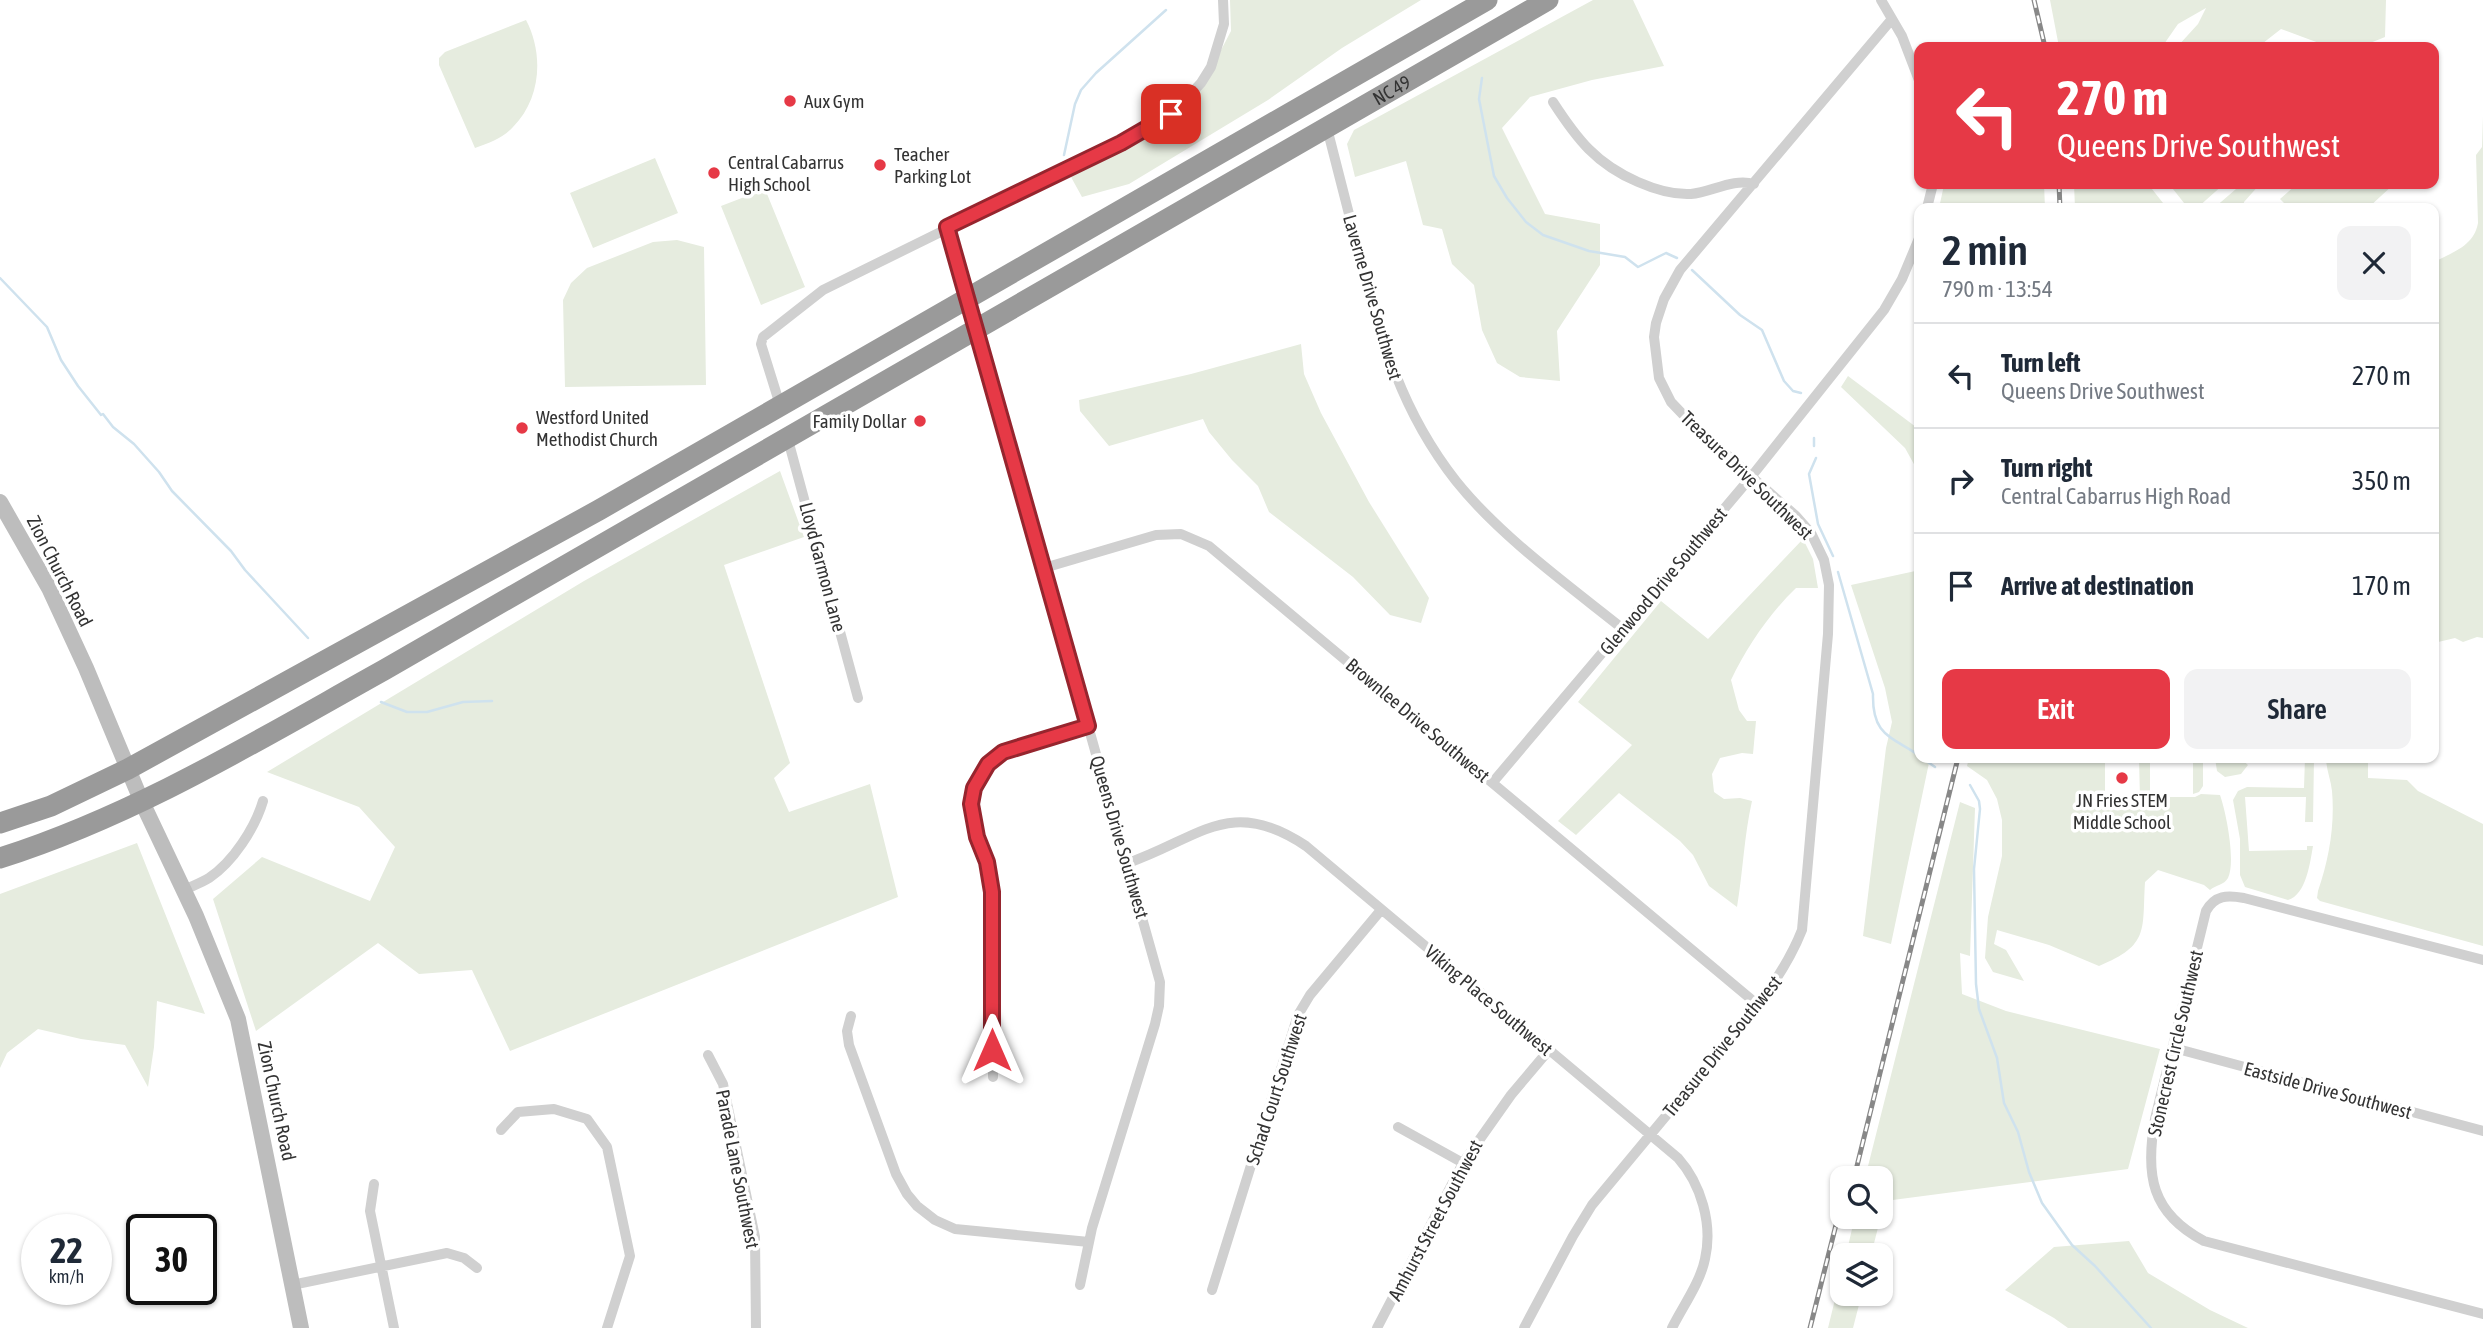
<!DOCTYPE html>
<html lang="en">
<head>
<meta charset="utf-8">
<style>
	:root { --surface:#fff; --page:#f2f2f3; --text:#1f2937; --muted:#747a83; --line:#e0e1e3; --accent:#e63946 }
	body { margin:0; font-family:"Asap Condensed",sans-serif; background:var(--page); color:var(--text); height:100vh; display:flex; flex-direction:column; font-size:26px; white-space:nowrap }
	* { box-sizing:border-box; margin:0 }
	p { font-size:23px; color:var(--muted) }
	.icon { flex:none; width:38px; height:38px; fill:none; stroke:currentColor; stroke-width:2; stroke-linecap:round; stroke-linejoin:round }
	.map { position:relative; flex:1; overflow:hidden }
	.drawer { position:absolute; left:1914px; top:203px; width:525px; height:560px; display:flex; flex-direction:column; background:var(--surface); border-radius:14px; box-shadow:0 2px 5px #0004 }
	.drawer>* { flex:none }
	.hud { position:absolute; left:1914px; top:42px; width:525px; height:147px; border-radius:14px; box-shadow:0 2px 5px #0004; background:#e63946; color:#fff; overflow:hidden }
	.fabs { position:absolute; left:1830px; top:1166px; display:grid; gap:14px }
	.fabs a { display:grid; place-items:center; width:63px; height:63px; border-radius:14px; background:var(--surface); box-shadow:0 2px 5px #0004; font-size:35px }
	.speed { position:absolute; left:21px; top:1214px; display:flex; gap:14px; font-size:35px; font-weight:700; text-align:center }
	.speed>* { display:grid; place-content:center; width:91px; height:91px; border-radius:50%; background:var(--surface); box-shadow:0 2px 5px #0004; line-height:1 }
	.speed small { font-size:18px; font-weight:400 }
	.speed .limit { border:4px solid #111; border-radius:10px; background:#fff; color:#111 }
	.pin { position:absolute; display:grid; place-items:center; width:60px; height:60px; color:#fff; margin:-30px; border-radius:14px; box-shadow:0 4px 10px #0006 }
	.me { position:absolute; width:77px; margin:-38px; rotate:0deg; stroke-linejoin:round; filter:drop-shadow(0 0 5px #0008) }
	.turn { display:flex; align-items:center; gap:24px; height:147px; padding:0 28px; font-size:32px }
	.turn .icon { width:91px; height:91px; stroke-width:2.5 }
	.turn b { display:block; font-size:49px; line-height:60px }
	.round { display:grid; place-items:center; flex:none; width:74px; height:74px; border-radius:14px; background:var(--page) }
	.overview { display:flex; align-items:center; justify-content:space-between; height:119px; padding:0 28px }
	h1 { font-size:42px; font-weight:600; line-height:52px }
	.primary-button { display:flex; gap:14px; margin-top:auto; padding:14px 28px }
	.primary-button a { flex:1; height:80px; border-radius:14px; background:var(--accent); color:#fff; font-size:28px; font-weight:600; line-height:80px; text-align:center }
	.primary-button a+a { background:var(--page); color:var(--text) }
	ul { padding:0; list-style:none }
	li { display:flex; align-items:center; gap:21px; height:105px; padding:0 28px; border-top:2px solid var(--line) }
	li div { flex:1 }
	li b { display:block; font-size:26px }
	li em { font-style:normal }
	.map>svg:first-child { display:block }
	.green { fill:#e6ecdf }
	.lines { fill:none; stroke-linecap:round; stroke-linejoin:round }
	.stream { stroke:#cfe2ee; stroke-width:2.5 }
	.street { stroke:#d0d0d0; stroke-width:10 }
	.secondary { stroke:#bdbdbd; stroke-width:16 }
	.highway { stroke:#9a9a9a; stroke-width:21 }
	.rail-casing { stroke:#888; stroke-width:5 }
	.rail { stroke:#fff; stroke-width:2.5; stroke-dasharray:8; stroke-linecap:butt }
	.route-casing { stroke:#96252e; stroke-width:18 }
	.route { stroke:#e63946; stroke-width:12 }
	.poi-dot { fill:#e63946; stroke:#fff; stroke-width:2.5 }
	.labels { text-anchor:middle; stroke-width:7; stroke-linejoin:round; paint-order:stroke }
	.street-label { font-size:19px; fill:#333; stroke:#fff }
	.poi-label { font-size:19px; fill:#333; stroke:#fff; text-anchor:start }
</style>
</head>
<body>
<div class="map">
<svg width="2483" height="1328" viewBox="0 0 2483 1328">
	<rect width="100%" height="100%" fill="#fff"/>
	<!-- green -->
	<path class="green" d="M1230 0H1421L1342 48 1268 100 1129 184 1082 197 1071 177 1185 119 1231 31Z
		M1593 0H1633L1664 66 1592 80 1530 97 1502 128 1545 214 1600 224V265L1557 331 1560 381 1520 377 1497 363 1482 330 1474 285 1452 264 1442 229 1423 225 1406 161 1355 177 1347 144 1354 130Z
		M2050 0H2386L2385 37C2339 57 2324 44 2281 29L2258 47H2177L2198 24 2206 8 2178 24 2162 47H2059Z
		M526 20C544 54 541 99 513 127 503 138 489 143 475 148L439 65V58L445 52Z
		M2483 116V638L2477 637 2463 642 2455 638 2434 643V262C2453 252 2474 246 2478 223L2476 155 2482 147Z
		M655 158 678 213 593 248 570 193Z
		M2029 184H2044L2045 208H1939L1944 185 2028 189Z
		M2074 184H2148L2167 208H2075Z
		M2169 184H2224L2197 208H2188Z
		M2234 184H2260L2244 202 2243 208H2214L2236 189Z
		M2297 184H2394L2368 208H2289L2280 199Z
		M765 189 805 287 761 305 721 206Z
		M677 240 704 247 706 385 565 387 563 300 571 283 587 268 653 242Z
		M1301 344 1304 374 1321 413 1369 502 1429 598 1421 623 1390 615 1353 577 1269 512 1258 486 1232 460 1209 432 1203 419 1109 446 1080 411 1079 400 1191 374Z
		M1848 376 1920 430V475L1905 448 1841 387Z
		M780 471 804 537 724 565 790 763 774 778 789 812 870 784 898 897 510 1051 472 970 419 974 378 943 256 1031 213 899 262 857 370 901 395 847 359 807 267 772 584 581Z
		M1803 539 1813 559 1818 588H1796C1769 614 1747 647 1731 680L1739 710 1747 721H1756L1753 754 1742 753 1720 758 1712 774 1714 792 1724 799 1740 798 1752 801C1744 836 1743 872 1737 907L1709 886 1693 855 1680 841 1619 793 1576 835 1558 821 1632 745 1578 702 1661 601 1708 639Z
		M1920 570V758H1930L1891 944 1863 936 1886 748 1892 722 1885 688 1851 585Z
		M1969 758H2105V797L2116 798V801L2156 797H2195L2201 794 2220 795C2226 812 2236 861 2228 878 2224 885 2216 885 2210 890L2204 885 2158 870 2145 882C2142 930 2150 945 2099 966L2049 945 1997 930 1994 944 2006 950 2024 981 1993 972 1985 958 1988 917 2002 856V820L1997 799 1987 780 1967 766Z
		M2139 758H2150V795L2140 798Z
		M2193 758H2203V786L2199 792 2193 794Z
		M2215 758H2240L2248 765 2241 774 2225 777 2217 771Z
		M2305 758H2314L2313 822H2305L2306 797H2245L2249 851 2307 850V846H2313C2310 863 2306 895 2288 900L2245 887 2240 875V839L2233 800 2238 791 2247 787 2304 788Z
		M2326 758H2368V778L2407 780 2418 791 2483 824V946L2320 901 2317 898 2318 891C2329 859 2335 825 2332 791 2331 780 2326 769 2326 758Z
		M1960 802 1975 808 1970 956 1960 953 1962 994 2006 1011 2160 1049 2128 1169 1885 1201 1881 1215V1178H1865Z
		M137 843 205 1014 157 1001 154 1047 148 1087 125 1045 81 1039 38 1029 7 1053 0 1068V894Z
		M1855 1216H1881L1871 1255H1846Z
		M2129 1241 2148 1273 2210 1310 2248 1328H2068L2054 1318 2005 1290 2054 1247Z
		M1843 1267V1293H1862L1853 1328H1828Z"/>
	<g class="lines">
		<!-- stream -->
		<path class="stream" d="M1482 78 1479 99 1494 176 1507 198 1526 222 1543 235 1589 251 1625 257 1638 267 1666 253 1677 258
			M1064 155 1075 104 1081 90 1096 73 1166 10
			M1692 270 1740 315 1762 330 1784 381 1793 391 1801 393
			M0 278 47 327 61 360 78 386 101 415 103 414 113 427 134 444 159 472 172 491 231 551 245 570 308 638
			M1814 446V438
			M1816 458 1809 474 1818 524 1833 556
			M1838 572 1873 694C1872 736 1891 736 1920 756
			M381 702 407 712H427L463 702 492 701
			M1922 758 1935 767
			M1970 785 1979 801 1980 809 1974 869 1976 984 1979 1009 1997 1058 2004 1103 2018 1132 2029 1172 2042 1203 2072 1245 2095 1266 2151 1328"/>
		<!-- street -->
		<path class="street" d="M1881 0 1902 36 1920 83
			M1553 102C1577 139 1596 164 1638 182 1654 189 1673 195 1691 194 1712 192 1733 178 1754 184
			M1327 128C1338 171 1349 214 1360 257 1382 341 1401 411 1456 481 1500 536 1568 585 1623 629
			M1927 208 1933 184
			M948 227 1160 982 1159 1006 1155 1024 1092 1228 1080 1285
			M780 405 761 344 763 337 823 290 1121 143 1172 114 1201 83 1211 67 1224 24 1223 0
			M787 436 858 698
			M1044 568 1156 535 1181 534 1209 546 1758 1005
			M1493 782 1751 477 1884 310 1902 279 1920 236
			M1128 863C1200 838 1230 795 1306 846L1678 1158C1701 1184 1713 1224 1705 1259 1700 1283 1683 1306 1672 1328
			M184 890C192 886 201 883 209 878 233 862 255 828 263 801
			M2483 960 2244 898C2227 895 2215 895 2206 911L2155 1119C2145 1175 2151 1213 2204 1241L2483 1314
			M851 1016 847 1031 849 1045 896 1174 907 1194 917 1206 935 1220 955 1229 1089 1242
			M2174 1048 2483 1131
			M708 1055 723 1084 755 1237 756 1328
			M993 1077 992 892C991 871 981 855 976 835 956 747 1026 746 1088 726
			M1398 1127 1463 1163
			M501 1130 518 1112 554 1109 587 1119 607 1147 630 1256 607 1328
			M374 1184 370 1211 394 1328
			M292 1285 447 1253 464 1258 477 1268
			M1212 1290 1298 1015 1310 995 1381 910
			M1377 1328 1463 1163 1511 1095 1549 1050
			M1524 1328 1573 1236 1592 1205 1758 1005C1776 981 1791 958 1802 930L1828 634 1829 585 1824 560 1811 533 1796 516 1691 423 1671 402 1659 378 1654 337 1656 323 1664 299 1680 270 1892 19"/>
		<!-- secondary -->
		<path class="secondary" d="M0 502 49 588 86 668 141 800 196 916 238 1019 301 1328"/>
		<!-- highway -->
		<g class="highway">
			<path d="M0 823 51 806 128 769 599 510 1487 0"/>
			<path id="s1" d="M0 858C136 815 260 739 384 670L1548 0"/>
		</g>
		<defs>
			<path id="rail" d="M2034 0 2045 47
				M2059 184 2060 208
				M1854 1178 1958 758
				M1810 1328 1843 1197"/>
		</defs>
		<!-- rail casing -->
		<use href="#rail" class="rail-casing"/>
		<!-- rail -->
		<use href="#rail" class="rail"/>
	</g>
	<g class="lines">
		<defs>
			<path id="route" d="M992 1050V892L987 862 977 837 971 804 974 788 988 764 1003 752 1088 726 947 227 1121 143 1171 114"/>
		</defs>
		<!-- route casing -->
		<use href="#route" class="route-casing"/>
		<!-- route -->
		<use href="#route" class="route"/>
	</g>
	<!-- markers -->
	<g class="poi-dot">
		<circle cx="790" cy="101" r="7"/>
		<circle cx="880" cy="165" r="7"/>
		<circle cx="714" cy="173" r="7"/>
		<circle cx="920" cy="421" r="7"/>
		<circle cx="522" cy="428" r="7"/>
		<circle cx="2122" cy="778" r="7"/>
	</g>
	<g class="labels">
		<!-- street labels -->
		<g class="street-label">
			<text dy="7" stroke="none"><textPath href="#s1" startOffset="1591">NC 49</textPath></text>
			<text transform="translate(1373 297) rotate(74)" y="7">Laverne Drive Southwest</text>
			<text transform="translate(1747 475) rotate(44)" y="7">Treasure Drive Southwest</text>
			<text transform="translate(823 567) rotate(75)" y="7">Lloyd Garmon Lane</text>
			<text transform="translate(60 571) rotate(63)" y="7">Zion Church Road</text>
			<text transform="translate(1663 581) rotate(-50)" y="7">Glenwood Drive Southwest</text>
			<text transform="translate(1418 720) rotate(40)" y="7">Brownlee Drive Southwest</text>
			<text transform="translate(1120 837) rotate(74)" y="7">Queens Drive Southwest</text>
			<text transform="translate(1489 1000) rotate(40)" y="7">Viking Place Southwest</text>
			<text transform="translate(2175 1043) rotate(-77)" y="7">Stonecrest Circle Southwest</text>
			<text transform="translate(1722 1046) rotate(-51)" y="7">Treasure Drive Southwest</text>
			<text transform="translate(1276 1089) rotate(-72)" y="7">Schad Court Southwest</text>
			<text transform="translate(2328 1090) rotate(15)" y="7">Eastside Drive Southwest</text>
			<text transform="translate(277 1101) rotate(78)" y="7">Zion Church Road</text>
			<text transform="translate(738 1169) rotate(79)" y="7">Parade Lane Southwest</text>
			<text transform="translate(1435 1220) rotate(-62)" y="7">Amhurst Street Southwest</text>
		</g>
		<!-- poi labels -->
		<g class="poi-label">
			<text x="804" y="108">Aux Gym</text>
			<text x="894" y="161">Teacher<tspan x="894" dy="22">Parking Lot</tspan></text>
			<text x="728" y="169">Central Cabarrus<tspan x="728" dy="22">High School</tspan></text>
			<text x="536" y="424">Westford United<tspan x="536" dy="22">Methodist Church</tspan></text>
			<text x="906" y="428" text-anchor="end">Family Dollar</text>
			<text x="2122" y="807" text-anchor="middle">JN Fries STEM<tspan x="2122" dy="22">Middle School</tspan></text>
		</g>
	</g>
</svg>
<div class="fabs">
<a><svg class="icon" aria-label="search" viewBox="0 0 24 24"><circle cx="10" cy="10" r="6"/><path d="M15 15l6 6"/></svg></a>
<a><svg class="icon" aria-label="layers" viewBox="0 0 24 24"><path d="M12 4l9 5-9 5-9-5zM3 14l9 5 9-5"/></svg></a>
</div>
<div class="speed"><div>22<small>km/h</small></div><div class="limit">30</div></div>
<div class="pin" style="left:1171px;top:114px;background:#d93025"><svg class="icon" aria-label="arrive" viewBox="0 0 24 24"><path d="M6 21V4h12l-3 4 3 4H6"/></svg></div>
<svg class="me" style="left:992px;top:1050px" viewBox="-20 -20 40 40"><path d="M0-17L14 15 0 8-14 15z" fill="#e63946" stroke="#fff" stroke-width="4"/></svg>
<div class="hud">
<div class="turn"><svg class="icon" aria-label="left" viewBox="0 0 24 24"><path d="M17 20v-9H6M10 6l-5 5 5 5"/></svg><div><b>270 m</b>Queens Drive Southwest</div></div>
</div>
<section class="drawer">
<div class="overview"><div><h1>2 min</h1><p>790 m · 13:54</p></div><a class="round"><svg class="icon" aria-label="close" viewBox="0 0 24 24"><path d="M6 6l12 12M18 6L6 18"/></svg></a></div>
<ul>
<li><svg class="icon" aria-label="left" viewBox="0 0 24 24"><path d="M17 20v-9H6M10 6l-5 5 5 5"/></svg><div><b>Turn left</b><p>Queens Drive Southwest</p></div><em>270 m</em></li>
<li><svg class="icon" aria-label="right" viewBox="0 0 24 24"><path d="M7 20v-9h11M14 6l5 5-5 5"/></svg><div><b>Turn right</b><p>Central Cabarrus High Road</p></div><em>350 m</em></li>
<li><svg class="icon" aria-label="arrive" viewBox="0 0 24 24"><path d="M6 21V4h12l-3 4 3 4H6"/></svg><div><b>Arrive at destination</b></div><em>170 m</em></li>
</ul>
<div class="primary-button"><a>Exit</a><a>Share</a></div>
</section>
</div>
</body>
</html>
